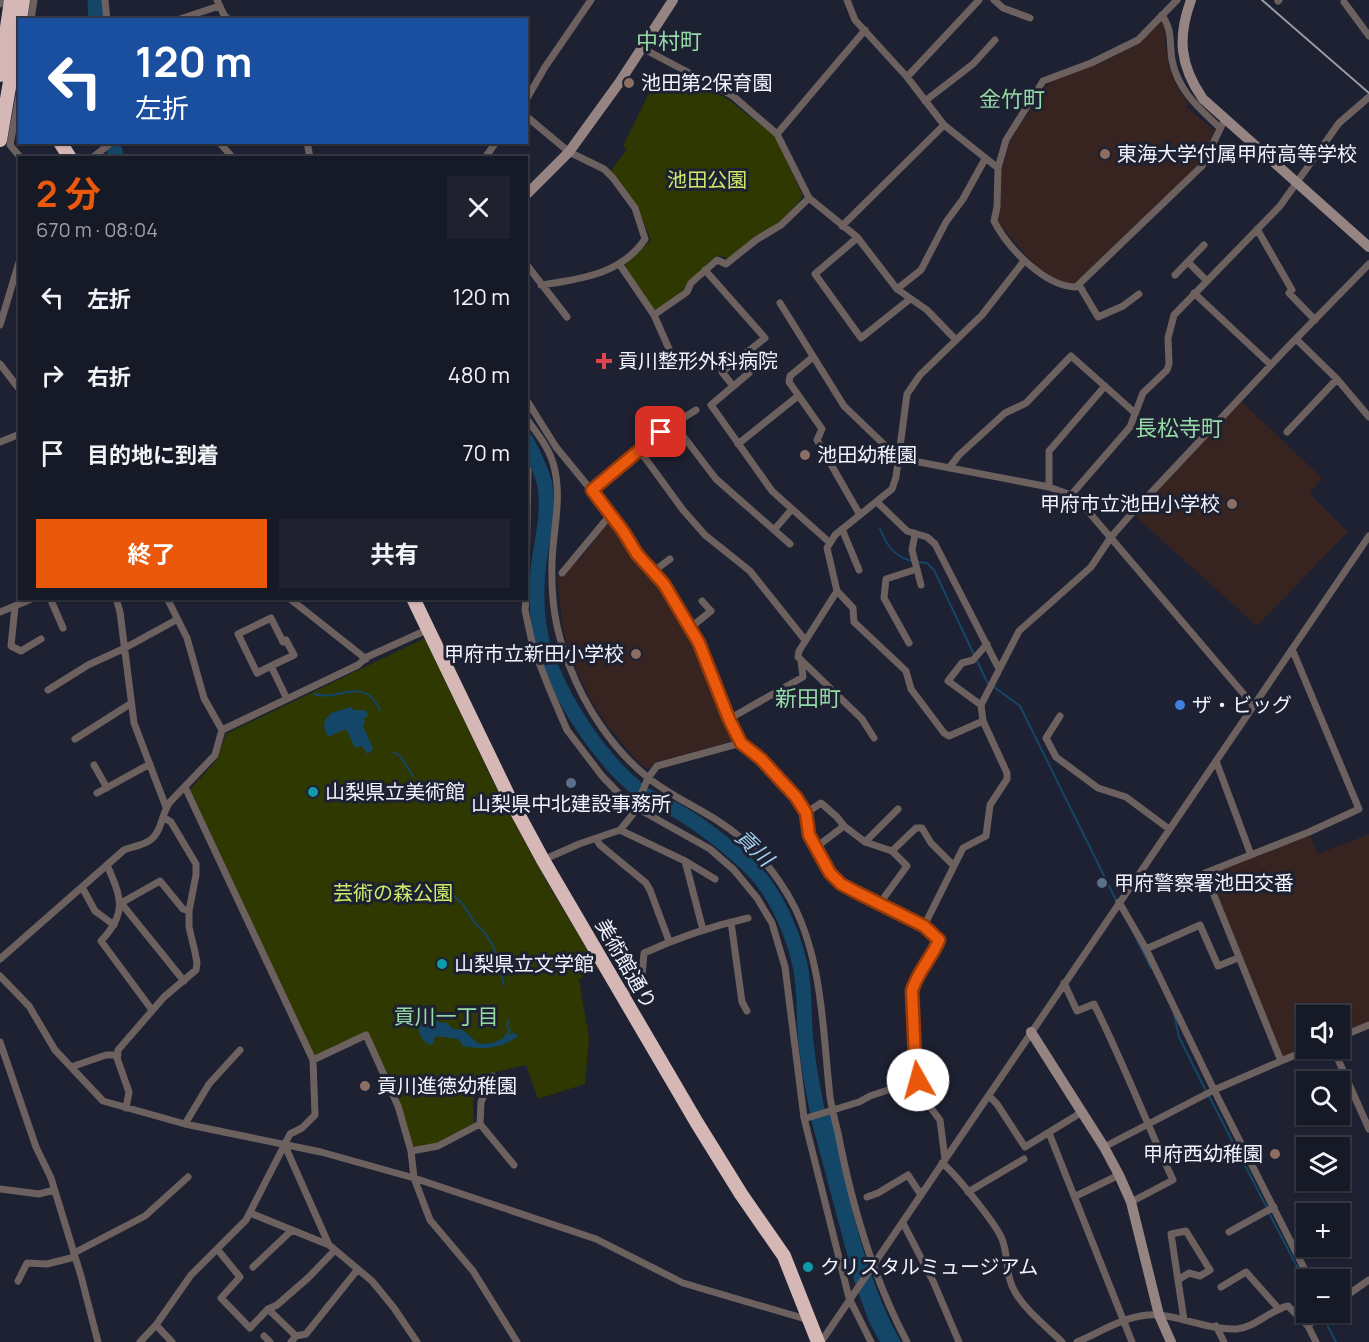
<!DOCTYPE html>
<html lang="ja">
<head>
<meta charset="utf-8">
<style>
	:root { --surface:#161926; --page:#1f222e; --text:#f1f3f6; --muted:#9ea0a7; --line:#353843; --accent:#ea580c }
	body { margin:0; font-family:Manrope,"Noto Sans JP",sans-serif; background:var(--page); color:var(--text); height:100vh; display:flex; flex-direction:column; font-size:22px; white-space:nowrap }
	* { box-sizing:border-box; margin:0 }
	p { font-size:20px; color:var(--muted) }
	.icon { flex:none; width:33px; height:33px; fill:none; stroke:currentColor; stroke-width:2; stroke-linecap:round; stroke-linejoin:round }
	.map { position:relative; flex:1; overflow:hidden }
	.sheet { position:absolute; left:18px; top:156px; width:510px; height:444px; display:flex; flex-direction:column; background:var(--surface); border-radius:0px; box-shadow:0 2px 4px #0004,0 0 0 2px var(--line) }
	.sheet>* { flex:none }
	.banner { position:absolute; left:18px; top:18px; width:510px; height:126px; border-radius:0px; box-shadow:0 2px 4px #0004,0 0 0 2px var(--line); background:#1a4fa0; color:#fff; overflow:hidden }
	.fabs { position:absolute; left:1296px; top:1005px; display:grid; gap:12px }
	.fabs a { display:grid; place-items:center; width:54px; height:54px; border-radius:0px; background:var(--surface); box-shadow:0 2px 4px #0004,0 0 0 2px var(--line); font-size:30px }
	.pin { position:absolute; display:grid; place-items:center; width:51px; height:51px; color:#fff; margin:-26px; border-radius:12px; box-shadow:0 3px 9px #0006 }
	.me { position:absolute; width:66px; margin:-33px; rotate:353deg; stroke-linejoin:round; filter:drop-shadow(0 0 4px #0008) }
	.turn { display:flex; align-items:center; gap:21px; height:126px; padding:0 18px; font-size:27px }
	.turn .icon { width:78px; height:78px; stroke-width:2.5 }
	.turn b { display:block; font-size:42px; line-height:51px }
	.round { display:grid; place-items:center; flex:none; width:63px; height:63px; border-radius:0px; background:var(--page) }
	.head { display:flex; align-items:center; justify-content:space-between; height:102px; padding:0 18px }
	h1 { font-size:36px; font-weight:700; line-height:45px; color:var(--accent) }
	.primary-button { display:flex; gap:12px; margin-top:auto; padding:12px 18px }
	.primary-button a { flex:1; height:69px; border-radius:0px; background:var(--accent); color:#fff; font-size:24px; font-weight:700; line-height:69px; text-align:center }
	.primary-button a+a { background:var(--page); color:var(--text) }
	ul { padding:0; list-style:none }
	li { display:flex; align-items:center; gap:18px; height:78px; padding:0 18px }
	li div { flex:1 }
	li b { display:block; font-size:22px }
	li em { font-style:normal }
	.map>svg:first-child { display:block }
	.education { fill:#372421 }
	.green { fill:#2f3800 }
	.water { fill:#144767 }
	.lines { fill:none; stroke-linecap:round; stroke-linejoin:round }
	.stream { stroke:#144767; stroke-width:2 }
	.river { stroke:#144767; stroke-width:15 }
	.street { stroke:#6c615f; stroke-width:7 }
	.secondary { stroke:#968482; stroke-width:10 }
	.highway { stroke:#d5b8b5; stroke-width:14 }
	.rail { stroke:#9a9ca9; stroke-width:2 }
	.highway-bridge { stroke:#d5b8b5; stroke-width:14 }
	.route-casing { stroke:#983908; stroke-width:15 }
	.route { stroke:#ea580c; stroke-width:10 }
	.education-dot { fill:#8d6e63; stroke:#1d2132; stroke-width:2 }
	.health-dot { fill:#e0444e; stroke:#1d2132; stroke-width:2 }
	.shop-dot { fill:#3f7fe0; stroke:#1d2132; stroke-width:2 }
	.service-dot { fill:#5c6f8a; stroke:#1d2132; stroke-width:2 }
	.culture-dot { fill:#0f9aa8; stroke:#1d2132; stroke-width:2 }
	.labels { text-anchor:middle; stroke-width:6; stroke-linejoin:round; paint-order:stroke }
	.poi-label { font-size:20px; fill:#f1f3fd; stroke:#1d2132; text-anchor:start }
	.park-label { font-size:20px; fill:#cee96a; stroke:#1d2132 }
	.street-label { font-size:20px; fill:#f1f3fd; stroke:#1d2132 }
	.water-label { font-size:21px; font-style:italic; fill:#a5cfee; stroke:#1d2132 }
	.neighbourhood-label { font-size:21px; fill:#96daa6; stroke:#1d2132 }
	.quarter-label { font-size:22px; fill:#96daa6; stroke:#1d2132 }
</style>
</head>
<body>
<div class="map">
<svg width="1369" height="1342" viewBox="0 0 1369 1342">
	<rect width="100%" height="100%" fill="#1d2132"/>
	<!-- education -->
	<path class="education" d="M1160 21 1166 27 1165 41 1169 66 1178 89 1189 104 1186 107 1215 131 1198 165 1076 282 1071 285 1063 283 1037 267 999 225 997 216 1001 201 1000 177 1009 143 1045 87 1057 78 1104 61 1141 42Z
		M1240 400 1322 478 1310 494 1348 532 1257 626 1134 515Z
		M612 517 660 578 697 642 735 738 729 742 657 762 648 769 638 762 607 725 591 700 574 665 563 630 557 577 580 559Z
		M1309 832 1318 854 1369 834V1025L1340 1037V1016H1306V1048L1281 1061 1205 873Z"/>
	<!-- green -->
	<path class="green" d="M688 80 726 98 775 136 802 194V198L783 219 730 259 717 255 689 281 684 290 657 310H654L626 268V264L651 240 636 204 610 172 627 149 623 146 653 85 682 91Z
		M425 638 499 794 545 879 598 968 579 979 589 1038 585 1084 538 1099 526 1065 482 1075 473 1101 474 1123 437 1143 412 1147 367 1032 314 1056 190 789 217 760 226 734Z"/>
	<!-- water -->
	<path class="water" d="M351 707 354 710H365L369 715 364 718 365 723 363 725C365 732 372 744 373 750L367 754 362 746 355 748 346 729 328 737 324 727 325 720 331 713Z
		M425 1013 432 1015 438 1022 447 1023 453 1029 463 1030 479 1044 493 1043 513 1033 517 1034V1037C499 1049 483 1050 463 1046L458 1039 437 1036 434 1039V1043L431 1045C417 1041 415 1023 425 1013Z
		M831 1114C848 1192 862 1271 901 1342H880L870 1324 855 1284 811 1119Z"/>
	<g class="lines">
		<!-- stream -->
		<path class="stream" d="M880 529C886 544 896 559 913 561
			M918 562 927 563 934 570 987 682 1020 706 1117 902
			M314 694C340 702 363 674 380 710
			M393 752 400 756 413 776
			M442 883 443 887 462 903 474 922 486 934 494 948 504 985
			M1135 936 1151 968
			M1174 1014 1179 1037 1206 1091
			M505 1037 510 1031 507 1025 509 1020
			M1209 1096 1267 1208
			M1269 1213 1306 1284
			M1322 1315 1336 1342"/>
		<!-- river -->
		<path class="river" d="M95 0 96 20
			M112 142 117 158
			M526 440C533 454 542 470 545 486 549 515 543 534 539 562 535 593 536 631 548 660 566 707 602 761 641 792 652 800 666 804 677 811 702 825 747 860 764 883 780 905 793 935 799 961 806 987 803 1016 806 1042 809 1072 815 1102 822 1131"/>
		<!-- street -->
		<path class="street" d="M105 0 107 20
			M217 0 224 15 229 20
			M847 0 855 20 907 77 944 125 998 168
			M994 0 1003 8 1030 18
			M1177 0 1138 40 1091 63 1043 81 1006 140 998 168 997 207 994 221C1007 247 1045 287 1076 287L1202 166 1225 119
			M1278 1 1279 0
			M1344 2 1369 36
			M0 4 1 0
			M1162 15C1173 31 1169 41 1172 60 1178 91 1199 108 1220 128
			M31 20 34 0
			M177 20 219 6
			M642 48 733 96 777 134 809 198 857 237 897 289 927 310 956 340
			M907 77 979 0
			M20 91 10 145 21 158
			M526 100 545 67 591 0
			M925 101 973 64 995 40
			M526 116 569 152 604 169 613 178 635 208 645 239C622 274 581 279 541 285
			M777 134 865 30
			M219 142 233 158
			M307 142 310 158
			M92 158 112 142
			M485 158 496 142
			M842 226 944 125
			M1257 229 1292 290 1289 293 1315 320
			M857 238 815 274 861 338 910 299
			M1188 262 1206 280
			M526 264 567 317
			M620 265 654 315 677 367
			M705 270 765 338 722 372 733 386
			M1175 275 1204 245
			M1079 285 1098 317 1123 306 1139 294
			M897 289 921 270 946 222 963 199 985 159
			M1194 293 1271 365
			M780 303 844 406 898 458 1049 487 1071 495 1082 504 1253 705
			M654 315 687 292 691 283 717 260 726 264 756 240 781 225 809 198
			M0 325 20 259
			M1296 339 1337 379 1369 417
			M813 357 790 376 789 382 822 429 817 440 860 515
			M0 364 20 390
			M749 373 711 405 772 491 829 542
			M526 399 556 447 605 507 637 554 664 584 699 643 729 719 741 743 761 759 796 797 806 813 809 835 830 873 841 884 856 892 924 926 939 940C932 958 917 972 912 991L915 1058 921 1095 940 1120 945 1159
			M526 418C536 432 548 446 553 463 563 496 553 529 552 562 551 600 555 630 569 665 585 707 612 748 646 776 667 794 695 806 718 821 750 841 777 873 794 906 823 964 823 1034 830 1097 832 1109 835 1121 838 1133 852 1206 872 1276 907 1342
			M674 424 716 479 790 544
			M1287 432 1337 379
			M0 442 20 434
			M738 444 798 396
			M640 451 683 510 705 535 750 571 805 640
			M526 466 528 470 526 586
			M949 468 959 455 1005 413 1026 403 1071 356 1135 413
			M1049 487V451L1105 386
			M592 490 661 432 696 410
			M1071 495 1130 427 1143 393 1167 370 1169 364 1168 338 1174 315 1280 206 1339 123 1369 97
			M877 502 907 531 927 537 935 544 999 669
			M842 529 859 570
			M774 530 792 509
			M915 534 912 550 921 585
			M654 571 670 559
			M562 573 611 514
			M837 591 853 608 854 622 906 671 911 689 944 733 949 736 983 721
			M50 598 63 628
			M116 598 120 612 134 723 166 807
			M167 598 187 638 204 698 222 730
			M289 598 366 659
			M526 598 525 610 533 647 549 688 567 730 602 776 628 803 710 849 734 870 757 898 772 923 785 967 804 1118 849 1298 871 1342
			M15 607 11 646 21 651 41 639
			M0 612 34 598
			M690 628 711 611 702 601
			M909 643 884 598 886 579 917 569
			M1292 649 1359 809 1309 832 1205 873 1281 1061 1312 1048
			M801 660 862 719 874 738
			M271 666 257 673 238 634 271 618 283 642 286 640 294 655 271 666 287 699
			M48 690 88 665 125 648 176 620
			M981 705 948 681 962 663 973 660 987 644
			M1060 716 1046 738 1056 757 1098 788 1126 797 1169 829
			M729 719 803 677 801 660 798 657 799 651 837 591 827 548 835 535 892 489 896 477 907 394 920 375 982 315 1024 261
			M75 739 130 704
			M1216 761 1251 855
			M94 765 107 788
			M97 793 150 764
			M806 813 821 803 837 817 844 826 865 842 892 851 907 866 880 903
			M620 830 685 861 715 879
			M596 839 600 845 646 883 650 890 669 941
			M865 842 898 809
			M815 848 844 826
			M892 851 916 828H922L931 843 954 866
			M543 860 579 844 620 830 633 814 648 778 657 766 741 743
			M685 861 703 930
			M107 865C121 897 128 913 101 941L152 1010
			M82 887 95 911 114 925
			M1119 902 1146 949 1214 1090 1310 1280
			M731 922 742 1002 747 1011
			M924 926 963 848 986 836 990 805 1007 779V773L983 721 981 705 1019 631 1091 567 1111 537 1132 513 1284 351 1369 264
			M1146 949 1200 925 1218 966 1238 958
			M0 959 124 850C131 847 140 846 147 842 162 835 161 814 170 802L215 755 222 730 358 665 367 657 429 629
			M0 976 29 1006 55 1050 103 1101 185 1124 321 1152 414 1178 596 1239 683 1283 809 1320
			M184 981 121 903 160 881 183 909 189 911
			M1064 983 1077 1011 1094 1004C1123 1062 1146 1122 1173 1180L1131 1202
			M623 997 642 975 644 953C677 938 712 926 748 918
			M1340 1037 1369 1025
			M0 1042 36 1147 51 1178 81 1276 98 1342
			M1333 1048 1369 1129
			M313 1060 366 1035 398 1106 411 1151 414 1178 430 1220 473 1271 517 1342
			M71 1067 106 1055H118
			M493 1076 481 1102 480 1124 514 1165
			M989 1096 997 1104 1025 1147 1082 1112
			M126 1108 129 1092 117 1058 118 1050 164 997 196 970 197 963 195 952 189 927V911L196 875V864L171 822 163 817
			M807 1118 859 1102 870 1096 918 1080
			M185 1124 209 1084 240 1050
			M1049 1133 1132 1342
			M285 1146 329 1245 372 1281 394 1308 417 1342
			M1104 1147 1214 1090 1281 1061
			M411 1151 438 1146 480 1124
			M942 1163C955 1173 996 1224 1002 1239 1009 1256 1005 1276 1015 1292 1026 1311 1047 1327 1062 1342
			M0 1189 39 1194 54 1190
			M968 1192 1024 1159
			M1076 1196 1119 1175
			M867 1197 878 1193 908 1175 921 1195
			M250 1213 329 1245
			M903 1223 933 1281 959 1342
			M1229 1232 1274 1207
			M217 1249 240 1277 221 1298 250 1328 268 1309 277 1305 308 1278 335 1250
			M74 1253 145 1216 188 1177
			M253 1267 292 1230
			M1178 1280 1189 1273 1200 1276 1210 1270 1186 1231 1171 1234 1184 1320
			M18 1281 27 1263 47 1264 75 1257
			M1221 1287 1246 1272 1278 1308
			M1340 1300 1369 1280
			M268 1309 296 1336
			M156 1325 172 1342
			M1216 1326 1224 1342
			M1308 1326 1322 1312
			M264 1336 270 1342
			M140 1342 156 1325 191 1275 246 1220 290 1134 302 1128 315 1115 313 1060 185 787
			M291 1342 296 1336 306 1334 358 1269
			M821 1342 1369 536
			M1077 1342C1103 1331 1130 1312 1160 1315 1185 1318 1211 1330 1237 1329 1256 1327 1270 1310 1288 1306L1308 1326 1316 1342"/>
		<!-- secondary -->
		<path class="secondary" d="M1191 0C1177 38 1180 66 1203 99L1369 247
			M526 195 569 152 619 83 673 0
			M1031 1032 1104 1147 1119 1175 1131 1202 1159 1315 1171 1342"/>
		<!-- highway -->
		<path class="highway" d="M20 20 23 0
			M60 142 70 158
			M413 598 509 797 543 860 697 1123 741 1194 784 1256 818 1342"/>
		<!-- rail -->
		<path class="rail" d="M1262 0 1369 93"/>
		<!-- highway-bridge -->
		<path class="highway-bridge" d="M0 75 11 0
			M0 140 20 23"/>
	</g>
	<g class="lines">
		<defs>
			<path id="route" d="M661 432 592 490 623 531 637 554 664 584 699 643 729 719 741 743 761 759 796 797 806 813 809 835 830 873 841 884 856 892 924 926 939 940C932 958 917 972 912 991L915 1058 918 1080"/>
		</defs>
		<!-- route casing -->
		<use href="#route" class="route-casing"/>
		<!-- route -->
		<use href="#route" class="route"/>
	</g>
	<!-- markers -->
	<g class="education-dot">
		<circle cx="629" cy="83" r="6"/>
		<circle cx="1105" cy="154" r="6"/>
		<circle cx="805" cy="455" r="6"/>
		<circle cx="1232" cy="504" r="6"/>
		<circle cx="636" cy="654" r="6"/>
		<circle cx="365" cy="1086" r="6"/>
		<circle cx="1275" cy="1154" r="6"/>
	</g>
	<path class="health-dot" d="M601 352h6v6h6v6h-6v6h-6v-6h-6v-6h6z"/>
	<circle class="shop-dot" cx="1180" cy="705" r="6"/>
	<g class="service-dot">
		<circle cx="571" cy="783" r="6"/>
		<circle cx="1102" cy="883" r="6"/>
	</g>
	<g class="culture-dot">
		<circle cx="313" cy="792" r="6"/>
		<circle cx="442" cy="964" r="6"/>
		<circle cx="808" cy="1267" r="6"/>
	</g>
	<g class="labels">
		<!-- poi labels -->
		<g class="poi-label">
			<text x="641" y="90">池田第2保育園</text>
			<text x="1117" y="161">東海大学付属甲府高等学校</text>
			<text x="618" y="368">貢川整形外科病院</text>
			<text x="817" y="462">池田幼稚園</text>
			<text x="1220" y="511" text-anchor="end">甲府市立池田小学校</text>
			<text x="624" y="661" text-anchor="end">甲府市立新田小学校</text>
			<text x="1192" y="712">ザ・ビッグ</text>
			<text x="325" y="799">山梨県立美術館</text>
			<text x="571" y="811" text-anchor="middle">山梨県中北建設事務所</text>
			<text x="1114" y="890">甲府警察署池田交番</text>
			<text x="454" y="971">山梨県立文学館</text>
			<text x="377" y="1093">貢川進徳幼稚園</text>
			<text x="1263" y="1161" text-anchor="end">甲府西幼稚園</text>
			<text x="820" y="1274">クリスタルミュージアム</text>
		</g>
		<!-- park labels -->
		<g class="park-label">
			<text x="707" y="187">池田公園</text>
			<text x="393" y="900">芸術の森公園</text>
		</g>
		<!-- street labels -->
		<g class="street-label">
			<text transform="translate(626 964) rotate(60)" y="7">美術館通り</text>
		</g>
		<!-- water labels -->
		<g class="water-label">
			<text transform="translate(754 848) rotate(44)" y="7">貢川</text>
		</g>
		<!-- neighbourhood labels -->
		<g class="neighbourhood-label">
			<text x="446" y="1024">貢川一丁目</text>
		</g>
		<!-- quarter labels -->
		<g class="quarter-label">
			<text x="669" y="49">中村町</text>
			<text x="1012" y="107">金竹町</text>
			<text x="1179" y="436">長松寺町</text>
			<text x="808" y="706">新田町</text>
		</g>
	</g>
</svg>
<div class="fabs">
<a><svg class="icon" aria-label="sound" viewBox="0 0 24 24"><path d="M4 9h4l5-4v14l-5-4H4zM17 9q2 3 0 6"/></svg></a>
<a><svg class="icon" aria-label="search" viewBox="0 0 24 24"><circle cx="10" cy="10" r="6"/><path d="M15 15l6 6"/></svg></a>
<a><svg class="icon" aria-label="layers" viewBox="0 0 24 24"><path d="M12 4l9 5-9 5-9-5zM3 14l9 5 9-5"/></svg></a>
<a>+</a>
<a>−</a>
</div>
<div class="pin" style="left:661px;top:432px;background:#d93025"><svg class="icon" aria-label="arrive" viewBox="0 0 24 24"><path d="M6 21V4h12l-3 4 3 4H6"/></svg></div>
<svg class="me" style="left:918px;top:1080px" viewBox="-20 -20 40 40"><circle r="19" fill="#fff"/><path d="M0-13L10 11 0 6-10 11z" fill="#ea580c"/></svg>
<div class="banner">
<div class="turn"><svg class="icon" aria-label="left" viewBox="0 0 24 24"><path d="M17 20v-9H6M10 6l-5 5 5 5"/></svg><div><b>120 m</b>左折</div></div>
</div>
<section class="sheet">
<div class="head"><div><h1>2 分</h1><p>670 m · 08:04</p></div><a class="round"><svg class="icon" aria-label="close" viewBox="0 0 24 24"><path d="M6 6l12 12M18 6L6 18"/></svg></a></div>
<ul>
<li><svg class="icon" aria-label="left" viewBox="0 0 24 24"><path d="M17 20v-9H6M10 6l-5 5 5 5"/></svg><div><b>左折</b></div><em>120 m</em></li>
<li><svg class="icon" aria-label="right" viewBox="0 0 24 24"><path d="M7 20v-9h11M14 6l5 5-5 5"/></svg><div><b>右折</b></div><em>480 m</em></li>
<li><svg class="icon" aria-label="arrive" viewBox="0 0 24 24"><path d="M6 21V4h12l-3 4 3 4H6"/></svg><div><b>目的地に到着</b></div><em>70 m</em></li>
</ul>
<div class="primary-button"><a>終了</a><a>共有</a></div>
</section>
</div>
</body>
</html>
